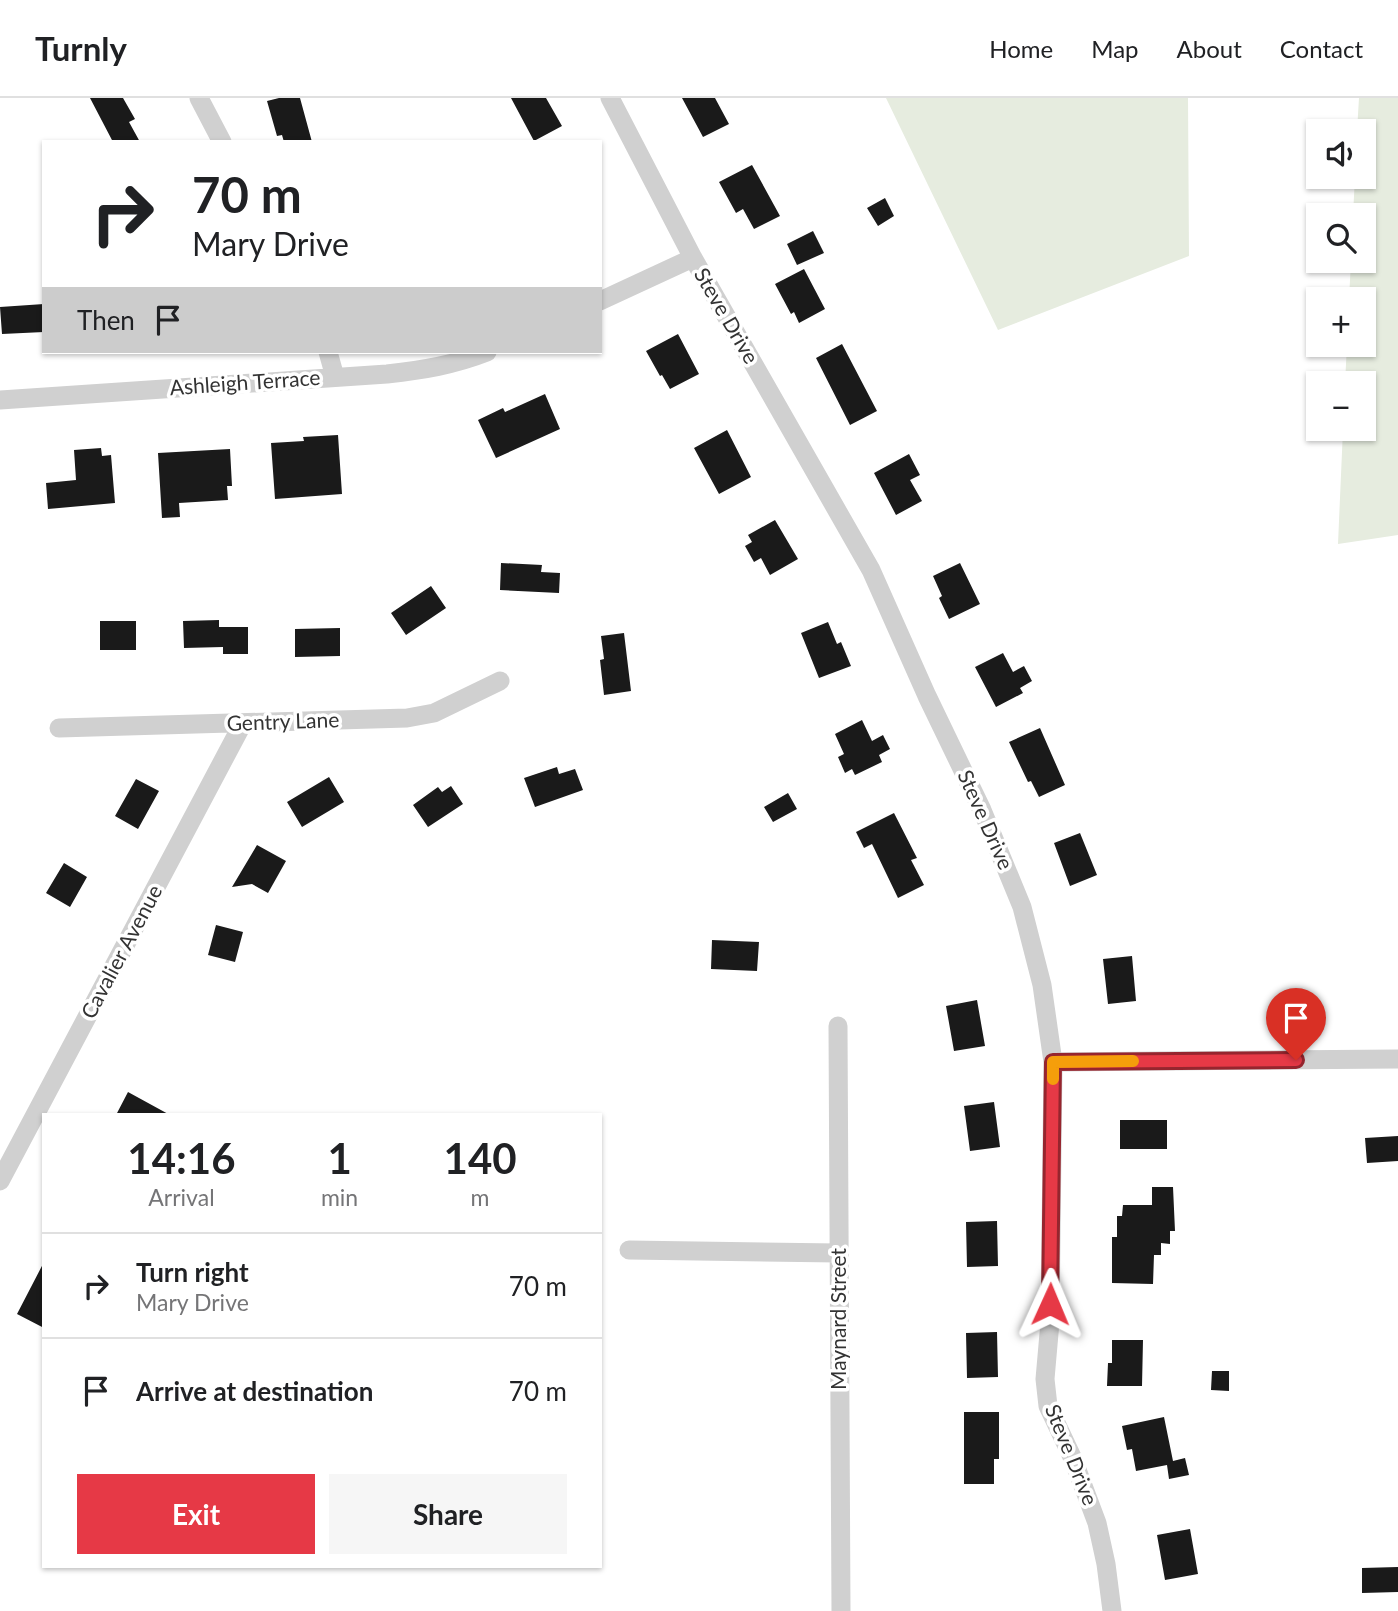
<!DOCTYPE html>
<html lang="en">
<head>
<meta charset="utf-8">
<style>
	:root { --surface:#fff; --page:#f6f6f6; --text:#202124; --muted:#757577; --line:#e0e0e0; --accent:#e63946 }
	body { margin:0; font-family:Lato,sans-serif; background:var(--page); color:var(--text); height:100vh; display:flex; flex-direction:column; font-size:26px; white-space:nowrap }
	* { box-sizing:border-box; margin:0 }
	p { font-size:23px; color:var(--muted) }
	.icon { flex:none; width:38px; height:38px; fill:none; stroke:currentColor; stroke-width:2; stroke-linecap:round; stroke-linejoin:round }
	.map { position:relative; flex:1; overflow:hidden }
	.side { position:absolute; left:42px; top:1015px; width:560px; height:455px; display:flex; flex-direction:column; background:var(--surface); border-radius:0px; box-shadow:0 2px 5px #0004 }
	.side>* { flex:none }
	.hud { position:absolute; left:42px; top:42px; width:560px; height:214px; border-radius:0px; box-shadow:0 2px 5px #0004; background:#fff; color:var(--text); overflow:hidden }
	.buttons { position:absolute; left:1306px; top:21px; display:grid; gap:14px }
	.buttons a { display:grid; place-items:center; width:70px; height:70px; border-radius:0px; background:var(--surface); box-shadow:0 2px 5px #0004; font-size:35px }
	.pin { position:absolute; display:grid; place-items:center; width:60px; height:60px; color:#fff; margin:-72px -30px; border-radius:50% 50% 50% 0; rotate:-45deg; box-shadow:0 0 7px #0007 }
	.pin .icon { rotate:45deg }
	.me { position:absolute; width:77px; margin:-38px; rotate:1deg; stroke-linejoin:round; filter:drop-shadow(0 0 5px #0008) }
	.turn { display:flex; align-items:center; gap:24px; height:147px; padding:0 35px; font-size:32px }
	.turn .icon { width:91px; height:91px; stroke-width:2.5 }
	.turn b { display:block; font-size:49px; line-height:60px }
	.then { display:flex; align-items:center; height:66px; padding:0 35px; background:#0003; gap:14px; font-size:26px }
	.eta { display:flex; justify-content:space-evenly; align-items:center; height:119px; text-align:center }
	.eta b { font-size:42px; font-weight:700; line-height:49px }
	.cta { display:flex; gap:14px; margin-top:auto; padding:14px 35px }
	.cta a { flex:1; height:80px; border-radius:0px; background:var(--accent); color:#fff; font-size:28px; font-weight:700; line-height:80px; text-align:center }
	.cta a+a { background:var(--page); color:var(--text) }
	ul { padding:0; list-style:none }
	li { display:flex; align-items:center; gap:21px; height:105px; padding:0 35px; border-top:2px solid var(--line) }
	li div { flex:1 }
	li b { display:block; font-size:26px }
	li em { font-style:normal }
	header { display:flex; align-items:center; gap:42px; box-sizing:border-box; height:98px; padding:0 35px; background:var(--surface); border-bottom:2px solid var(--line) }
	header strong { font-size:33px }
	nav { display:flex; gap:38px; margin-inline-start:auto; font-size:24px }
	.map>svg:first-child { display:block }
	.green { fill:#e6ecdf }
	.building { fill:#1a1a1a }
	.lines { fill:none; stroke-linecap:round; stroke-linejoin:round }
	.minor { stroke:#d0d0d0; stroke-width:19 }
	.route-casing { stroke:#96252e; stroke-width:18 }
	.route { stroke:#e63946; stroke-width:12 }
	.slow { stroke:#f59e0b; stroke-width:12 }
	.labels { text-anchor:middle; stroke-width:7; stroke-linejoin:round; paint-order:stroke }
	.street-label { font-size:21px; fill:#333; stroke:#fff }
</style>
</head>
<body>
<header>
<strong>Turnly</strong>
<nav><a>Home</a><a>Map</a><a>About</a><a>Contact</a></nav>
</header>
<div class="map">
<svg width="1398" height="1513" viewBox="0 0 1398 1513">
	<rect width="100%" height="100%" fill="#fff"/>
	<!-- green -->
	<path class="green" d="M886 0H1188L1189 158 998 232Z
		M1359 0H1398V437L1338 446 1343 331H1363V285H1345L1347 247H1363V201H1349L1351 163H1363V117H1353L1355 79H1363V33H1357Z"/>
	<!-- building -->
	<path class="building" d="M90 0H123L135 21 129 24 140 44H113Z
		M279 0H300L312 44H284L282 37 277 38 267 3Z
		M511 0H546L562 28 534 43Z
		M682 0H715L729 26 703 39Z
		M752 67 780 118 754 131 743 111 736 115 719 84Z
		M885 100 894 118 878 128 867 110Z
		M813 133 824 155 797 167 787 146Z
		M804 171 825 211 799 225 794 214 791 216 775 186Z
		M44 206V234L2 236 0 209Z
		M678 236 699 276 670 291 662 277 660 278 646 253Z
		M842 246 877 313 850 327 816 260Z
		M545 296 560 331 496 360 478 322 503 310 505 314Z
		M727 332 751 379 719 396 694 350Z
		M338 337 342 396 275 401 271 345 304 343 303 339Z
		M101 350 102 358 111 357 115 405 48 411 46 385 76 382 74 352Z
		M230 351 232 388H227L228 402 179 405 180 419 162 420 158 355Z
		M909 356 920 377 910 382 922 403 896 417 874 375Z
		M775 422 798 461 770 477 761 460 754 464 745 448 752 444 748 437Z
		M501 465 542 467 541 474 560 475 559 495 500 492Z
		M960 465 980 506 949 521 939 500 942 498 933 478Z
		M431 488 446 510 406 537 391 515Z
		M219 522V529H248V556H223V549L184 550 183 523Z
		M100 523H136V552H100Z
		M828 524 837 546 841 544 851 568 819 580 801 535Z
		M340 530V558L295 559V531Z
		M624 535 631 593 604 597 600 562 604 561 601 538Z
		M1003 555 1013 574 1024 568 1032 583 1020 590 1023 595 996 609 975 569Z
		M862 622 872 643 883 637 890 651 879 657 882 664 855 677 852 671 845 675 838 659 844 656 835 636Z
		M1040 630 1065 687 1039 699 1031 683 1028 684 1009 644Z
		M557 669 559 676 575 671 583 692 535 709 524 680Z
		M329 679 344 704 302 729 287 704Z
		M136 681 159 693 138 731 115 718Z
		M451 688 463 706 428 729 413 707 438 689 442 694Z
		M788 695 797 711 773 724 764 709Z
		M894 715 917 760 911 762 924 787 898 800 872 746 864 750 856 734Z
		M1080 735 1097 777 1070 788 1054 745Z
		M257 747 286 763 268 795 252 786 232 789Z
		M64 765 87 779 70 809 46 795Z
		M216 827 243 834 235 864 208 857Z
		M712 842 759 844 757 873 711 871Z
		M1132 858 1136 903 1108 906 1103 861Z
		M977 902 985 948 954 953 946 908Z
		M128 994 170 1017H116Z
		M994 1004 1000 1049 970 1053 964 1008Z
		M1120 1022H1167V1051H1120Z
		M1398 1038V1063L1367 1065 1365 1040Z
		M1152 1089H1173L1175 1133H1170V1146L1161 1145V1157H1154L1153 1186 1112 1185V1139H1117V1118H1122L1123 1107H1152Z
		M997 1123 998 1168 967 1169 966 1124Z
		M44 1164V1230L17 1216Z
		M997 1234 998 1279 967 1280 966 1235Z
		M1112 1242H1143L1142 1288H1107L1108 1265H1112Z
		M1212 1273H1229V1293L1211 1292Z
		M964 1314H999V1361H994V1386H964Z
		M1164 1319 1173 1363 1185 1360 1189 1377 1169 1381 1167 1367 1136 1373 1132 1351 1127 1352 1122 1328Z
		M1190 1431 1198 1476 1165 1482 1157 1437Z
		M1398 1469V1494L1362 1495V1470Z"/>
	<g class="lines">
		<!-- minor -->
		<path class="minor" d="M199 0 222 44
			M610 0 693 160 871 472 927 598 982 712 1022 809 1042 887 1053 964 1050 1224 1045 1281 1048 1308 1073 1361 1097 1425 1106 1466 1112 1513
			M600 203 693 160
			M328 254 335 279
			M0 302 387 276C423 272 454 267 487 254
			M59 630 407 620 434 615 500 583
			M838 928 841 1513
			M1053 964 1398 961
			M0 1083 243 625
			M629 1152 838 1155"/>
	</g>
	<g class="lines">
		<defs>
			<path id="route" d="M1050 1206 1053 964 1296 962"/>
		</defs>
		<!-- route casing -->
		<use href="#route" class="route-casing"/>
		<!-- route -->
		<use href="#route" class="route"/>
		<!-- slow -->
		<path class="slow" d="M1053 981V964L1133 963"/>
	</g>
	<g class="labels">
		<!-- street labels -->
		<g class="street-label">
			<text transform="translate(726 218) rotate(60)" y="7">Steve Drive</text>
			<text transform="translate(245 285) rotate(-4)" y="7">Ashleigh Terrace</text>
			<text transform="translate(283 624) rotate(-2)" y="7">Gentry Lane</text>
			<text transform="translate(985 722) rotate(66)" y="7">Steve Drive</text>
			<text transform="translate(122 854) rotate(-62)" y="7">Cavalier Avenue</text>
			<text transform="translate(839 1221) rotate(-90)" y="7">Maynard Street</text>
			<text transform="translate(1071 1357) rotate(68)" y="7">Steve Drive</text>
		</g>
	</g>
</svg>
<div class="buttons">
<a><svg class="icon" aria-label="sound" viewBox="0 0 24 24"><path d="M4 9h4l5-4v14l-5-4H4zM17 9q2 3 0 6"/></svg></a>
<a><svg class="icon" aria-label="search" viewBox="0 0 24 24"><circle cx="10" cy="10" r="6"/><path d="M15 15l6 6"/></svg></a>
<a>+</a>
<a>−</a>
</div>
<div class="pin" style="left:1296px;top:962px;background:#d93025"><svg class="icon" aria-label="arrive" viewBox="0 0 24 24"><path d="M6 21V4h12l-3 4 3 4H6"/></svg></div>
<svg class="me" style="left:1050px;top:1206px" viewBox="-20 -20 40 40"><path d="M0-17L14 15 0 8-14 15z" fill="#e63946" stroke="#fff" stroke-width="4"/></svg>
<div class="hud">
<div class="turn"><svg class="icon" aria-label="right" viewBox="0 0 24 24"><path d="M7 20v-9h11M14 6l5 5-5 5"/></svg><div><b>70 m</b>Mary Drive</div></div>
<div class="then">Then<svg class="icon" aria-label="arrive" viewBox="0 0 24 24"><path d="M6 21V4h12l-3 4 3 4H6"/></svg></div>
</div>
<section class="side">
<div class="eta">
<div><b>14:16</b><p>Arrival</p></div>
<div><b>1</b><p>min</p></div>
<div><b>140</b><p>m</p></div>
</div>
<ul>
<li><svg class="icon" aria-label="right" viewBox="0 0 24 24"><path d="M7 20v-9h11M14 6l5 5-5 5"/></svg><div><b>Turn right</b><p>Mary Drive</p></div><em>70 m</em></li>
<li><svg class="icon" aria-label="arrive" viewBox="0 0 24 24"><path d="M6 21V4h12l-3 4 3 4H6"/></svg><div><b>Arrive at destination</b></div><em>70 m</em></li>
</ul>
<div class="cta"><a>Exit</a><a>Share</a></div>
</section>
</div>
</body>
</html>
